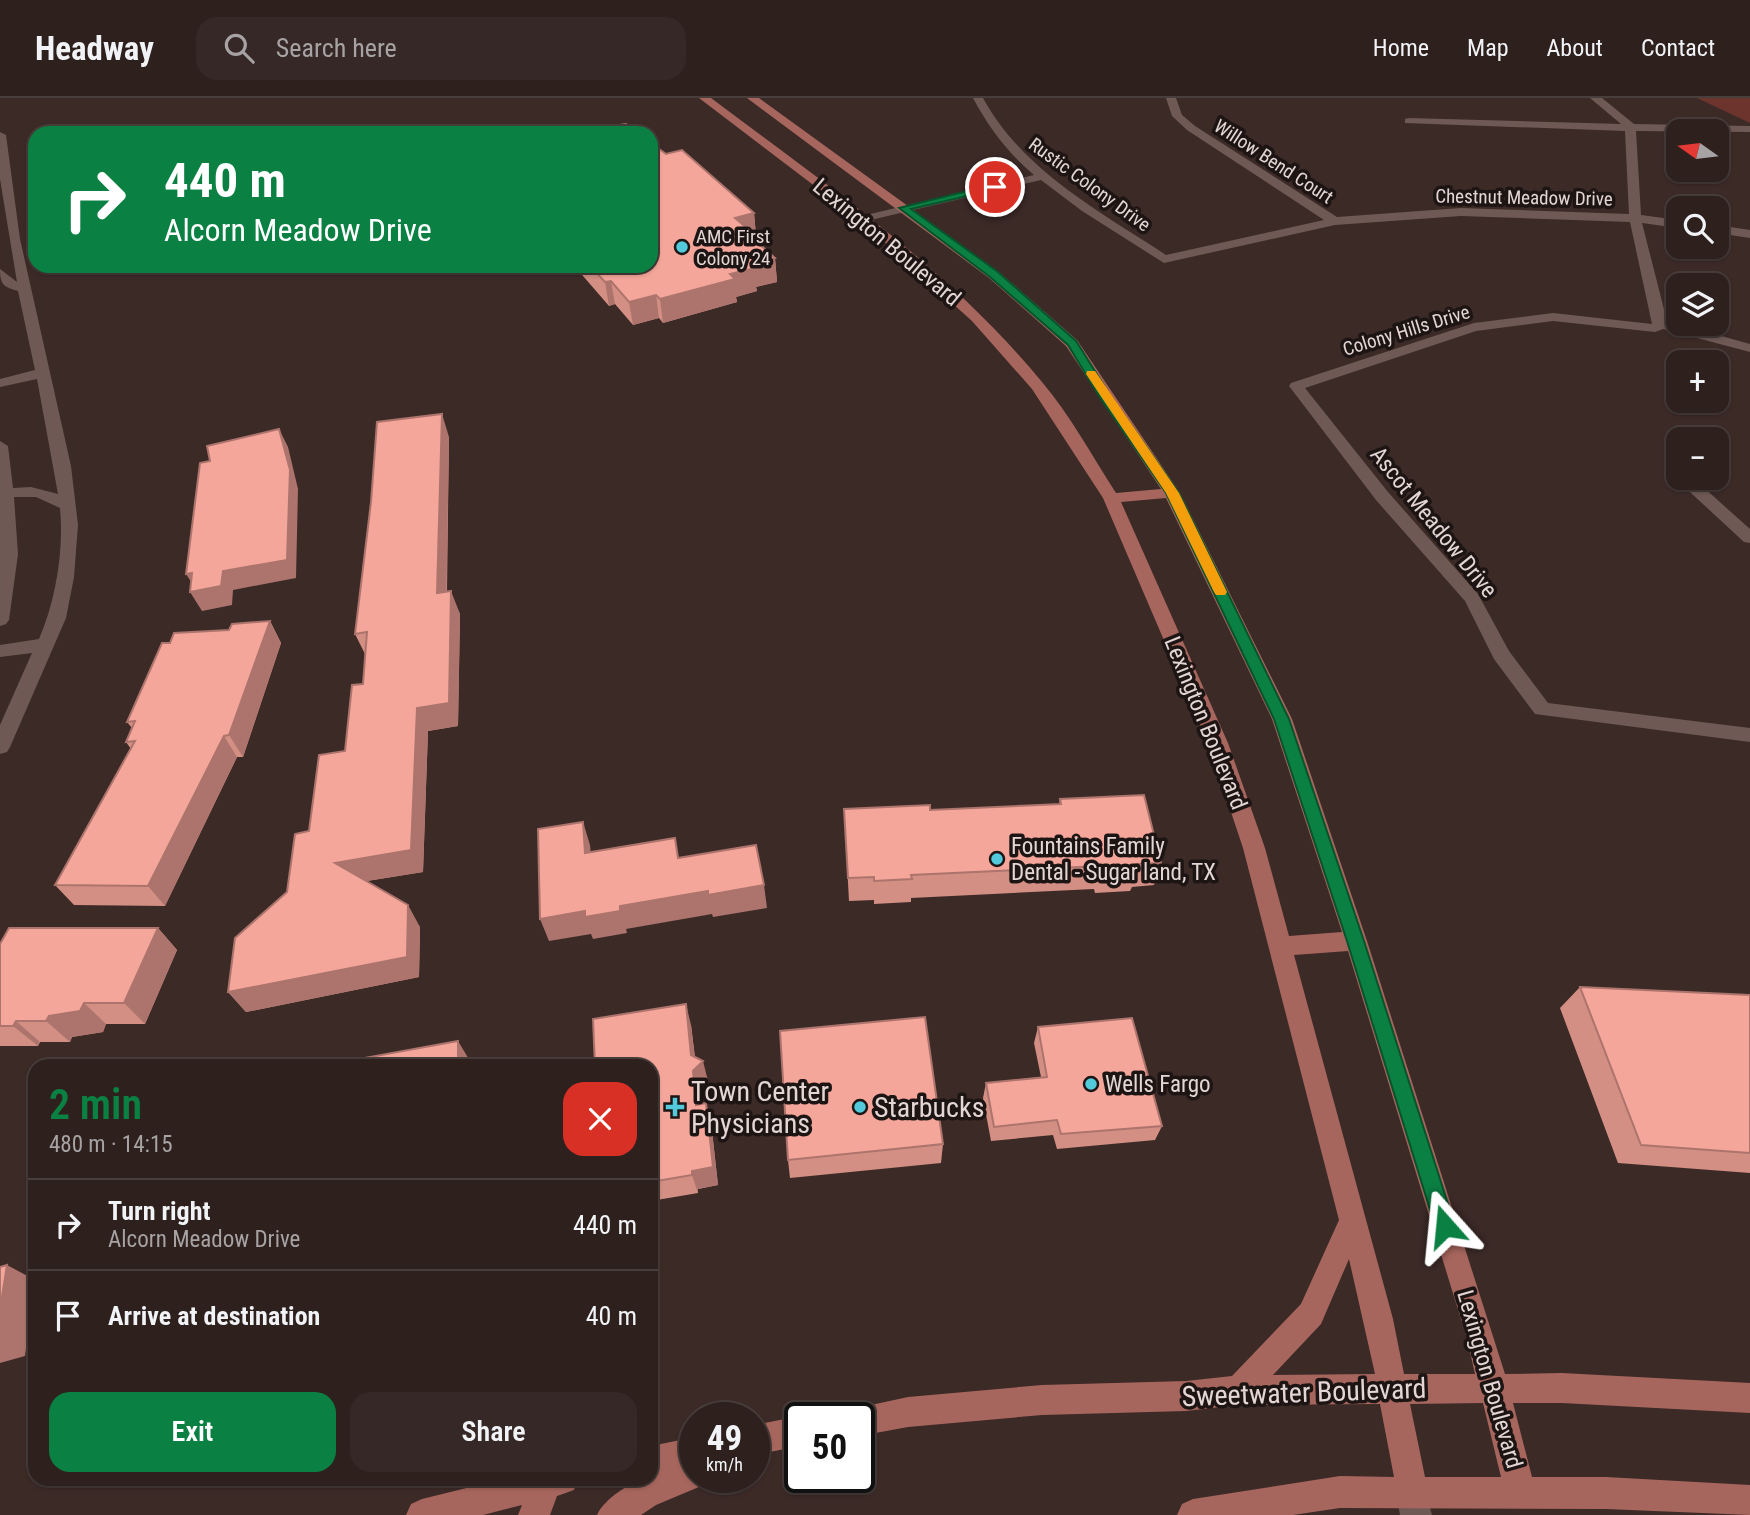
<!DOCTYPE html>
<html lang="en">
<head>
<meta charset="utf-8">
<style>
	:root { --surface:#2d201d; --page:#352826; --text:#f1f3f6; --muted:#a7a3a4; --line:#483e3b; --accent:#0b8043 }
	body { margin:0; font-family:"Roboto Condensed",sans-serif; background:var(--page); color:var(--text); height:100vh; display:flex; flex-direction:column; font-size:26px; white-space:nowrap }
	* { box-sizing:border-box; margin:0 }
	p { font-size:23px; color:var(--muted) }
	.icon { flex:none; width:38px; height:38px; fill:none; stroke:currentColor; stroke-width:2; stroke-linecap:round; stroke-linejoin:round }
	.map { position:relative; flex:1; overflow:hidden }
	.panel { position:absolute; left:28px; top:961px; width:630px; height:427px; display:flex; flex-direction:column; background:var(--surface); border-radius:21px; box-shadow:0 2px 5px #0004,0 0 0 2px var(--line) }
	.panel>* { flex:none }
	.hud { position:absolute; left:28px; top:28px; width:630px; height:147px; border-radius:21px; box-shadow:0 2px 5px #0004,0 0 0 2px var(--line); background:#0b8043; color:#fff; overflow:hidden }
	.needle { width:46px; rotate:284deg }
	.tools { position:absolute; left:1666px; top:21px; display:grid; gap:14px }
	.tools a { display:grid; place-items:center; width:63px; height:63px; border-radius:14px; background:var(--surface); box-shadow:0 2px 5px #0004,0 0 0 2px var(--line); font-size:35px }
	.speed { position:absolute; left:679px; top:1304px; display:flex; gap:14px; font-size:35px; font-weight:700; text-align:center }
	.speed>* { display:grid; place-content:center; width:91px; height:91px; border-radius:50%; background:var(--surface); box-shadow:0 2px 5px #0004,0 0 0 2px var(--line); line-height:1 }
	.speed small { font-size:18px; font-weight:400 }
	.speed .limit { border:4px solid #111; border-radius:10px; background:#fff; color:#111 }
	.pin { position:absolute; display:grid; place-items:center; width:60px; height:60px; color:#fff; margin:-30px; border:4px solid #fff; border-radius:50%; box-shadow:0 2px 7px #0007 }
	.me { position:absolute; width:77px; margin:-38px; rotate:342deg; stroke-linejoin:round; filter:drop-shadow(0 0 5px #0008) }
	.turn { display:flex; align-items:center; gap:24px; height:147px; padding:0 21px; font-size:32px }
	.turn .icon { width:91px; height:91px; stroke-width:2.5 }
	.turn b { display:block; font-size:49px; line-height:60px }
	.round { display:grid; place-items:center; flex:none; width:74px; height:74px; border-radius:21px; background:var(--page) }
	.headline { display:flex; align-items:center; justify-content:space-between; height:119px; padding:0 21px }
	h1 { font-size:42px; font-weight:600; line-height:52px; color:var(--accent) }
	.button { display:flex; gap:14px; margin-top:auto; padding:14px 21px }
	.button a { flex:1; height:80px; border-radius:21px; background:var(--accent); color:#fff; font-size:28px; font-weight:600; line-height:80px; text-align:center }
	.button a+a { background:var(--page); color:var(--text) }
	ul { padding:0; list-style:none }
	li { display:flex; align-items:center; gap:21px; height:91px; padding:0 21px; border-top:2px solid var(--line) }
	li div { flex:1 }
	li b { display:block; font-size:26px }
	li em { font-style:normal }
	header { display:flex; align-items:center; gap:42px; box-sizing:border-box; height:98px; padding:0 35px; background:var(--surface); border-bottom:2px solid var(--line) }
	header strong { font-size:33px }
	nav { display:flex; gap:38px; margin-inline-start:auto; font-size:24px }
	.search { width:490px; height:63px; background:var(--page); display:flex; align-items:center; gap:18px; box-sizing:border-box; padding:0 24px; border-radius:21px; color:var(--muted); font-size:26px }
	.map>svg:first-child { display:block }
	.green { fill:#6c342d }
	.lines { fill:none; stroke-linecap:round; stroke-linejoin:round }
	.minor { fill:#6e5955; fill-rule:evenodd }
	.major { fill:#a7665d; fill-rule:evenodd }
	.wall { fill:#d38f84 }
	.shaded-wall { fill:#ac746c }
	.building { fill:#f5a69a; stroke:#ac746c; stroke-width:2 }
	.route { fill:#0b8043; stroke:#07532c; stroke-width:2 }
	.slow { fill:#f59e0b }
	.poi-dot { fill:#53cadc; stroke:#1d1514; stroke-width:2.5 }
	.labels { text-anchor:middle; stroke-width:7; stroke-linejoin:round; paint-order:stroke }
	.far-street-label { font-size:19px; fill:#e3d6d4; stroke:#1d1514 }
	.far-poi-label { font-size:19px; fill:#e3d6d4; stroke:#1d1514; text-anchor:start }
	.street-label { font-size:23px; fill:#e3d6d4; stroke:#1d1514 }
	.poi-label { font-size:23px; fill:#e3d6d4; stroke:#1d1514; text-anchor:start }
	.near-poi-label { font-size:28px; fill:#e3d6d4; stroke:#1d1514; text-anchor:start }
	.near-street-label { font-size:28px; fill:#e3d6d4; stroke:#1d1514 }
</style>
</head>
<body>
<header>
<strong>Headway</strong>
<div class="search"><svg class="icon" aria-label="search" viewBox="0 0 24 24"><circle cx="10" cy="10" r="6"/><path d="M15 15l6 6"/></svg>Search here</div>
<nav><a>Home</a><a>Map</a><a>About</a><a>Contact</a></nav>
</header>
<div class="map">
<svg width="1750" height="1417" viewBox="0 0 1750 1417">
	<rect width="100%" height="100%" fill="#3c2a27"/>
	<!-- green -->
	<path class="green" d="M1697 0H1750V25Z"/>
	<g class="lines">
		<!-- minor -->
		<path class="minor" d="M973 0H983C1023 73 1099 113 1166 157L1324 122 1187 32 1172 18 1166 0H1176L1182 17 1195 28 1337 119 1461 110 1629 116 1625 33 1405 25V21L1409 20 1621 26 1590 0H1602L1634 26 1750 28V34L1636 33 1641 117 1678 122V130L1642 125 1667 223 1750 246V254L1663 231 1655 234 1553 223 1476 233 1305 290 1388 394 1478 496 1509 553 1548 605 1750 630V644L1535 616 1494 561 1465 503 1376 402 1289 288 1291 285 1474 225 1553 215 1652 226 1630 124 1461 118 1335 127 1164 165 1082 113 1041 82 862 124V118L1034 77C1008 55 989 30 973 0Z
			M0 34 6 37 20 141 71 368 78 427 74 479 66 520 10 649 7 654 0 656V627L32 555 0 559V547L39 541C56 502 64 452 60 410L36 399H14L18 456 9 522 6 526 0 528V343L8 348 13 390 31 389 58 396 37 281 0 289V281L35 272 18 193C4 189 0 187 0 171L17 184 0 81Z
			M1717 127 1750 132V140L1717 135Z
			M1678 377V380H1693L1750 431V445L1744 444 1678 383 1676 380Z
			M1412 1378 1423 1383 1432 1417H1400L1396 1394 1401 1383Z"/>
		<!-- major -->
		<path class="major" d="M699 0H711C827 87 949 171 1042 284 1070 317 1092 358 1116 395L1161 391 1066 248 989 180 747 0H759L999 174 1077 242 1180 395 1292 621 1367 843 1505 1276 1562 1275 1750 1285V1315L1562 1305H1513L1532 1379H1606L1750 1387V1417L1606 1411 1340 1410 1293 1417H1177L1182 1406 1193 1401 1340 1378 1394 1379 1380 1306 1239 1307 1186 1313 1042 1317 908 1329 859 1338V1320H845L848 1312 908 1299 1042 1287 1186 1283 1232 1278 1301 1206 1339 1122 1243 750 1208 645 1103 400 1032 291 972 223 862 124ZM1166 400 1272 621 1342 834 1289 838 1265 750 1228 645 1121 404ZM1348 853 1467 1241 1475 1276H1404L1393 1221 1294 857ZM1349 1161 1375 1276 1273 1277 1321 1226ZM1483 1305 1501 1379H1425L1410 1306Z
			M800 1318 804 1320H800V1348L754 1357V1327Z
			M695 1339V1379H709L706 1386 656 1407 641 1417H597C604 1401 633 1381 651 1381V1348Z
			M503 1381H578L574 1392 557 1398 550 1417H518L522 1407 483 1417H406L411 1406 422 1401Z"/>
	</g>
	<!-- wall -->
	<path class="wall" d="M666 56 754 115 756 137 762 143 763 149 775 160 777 184 756 189 757 193 736 199 737 204 663 225 659 220 633 227 615 206 609 208 577 171 568 168H651Z
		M449 339 447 494 460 516 458 628 428 633 423 774 367 783 420 829 419 879 246 914 228 894 287 794 309 733 345 653 363 586 365 556 355 536Z
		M270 523 281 545 243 659H237L165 808 74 807 55 787 131 651 126 644 132 630 127 624 170 545Z
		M1060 701 1161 765 1154 787 1132 789 1130 793 1095 795 1094 791 911 800V804L874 806V802L849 803 844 711 930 712 1059 706Z
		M158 830 177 852 145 926H106L103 934 72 939 70 944H40L38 948H0V846Z
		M1580 889 1750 897V1075L1618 1065 1560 910Z
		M691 927 695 959 708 983 698 993 699 1006 711 1024 718 1087 698 1091V1095L651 1103V968Z
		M1038 929 1162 1028 1155 1042 1057 1051 1053 1037 991 1043 983 1000 986 985 1041 979 1034 945Z
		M943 1046 941 1065 790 1080 788 1062Z"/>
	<!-- shaded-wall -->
	<path class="shaded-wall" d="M754 115 756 138 735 120Z
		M762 143 764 163 775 160 777 184 756 189 757 193 736 199 737 204 663 225 660 201 730 176 752 167 757 144Z
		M611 183 615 206 609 208 605 184Z
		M656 197 659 220 633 227 629 204Z
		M442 316 449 339 446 518 437 495Z
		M279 331 288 349 298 391 296 480 233 492 232 507 202 513 190 494 197 493 186 476 223 473Z
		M451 493 460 516 458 628 428 633 423 774 348 786 335 765Z
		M270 523 281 545 243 659 229 637Z
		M224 638 237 659 165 808 148 788Z
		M583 724 590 747 593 778 585 755Z
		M764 787 767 810 713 819 712 816 626 831 627 835 593 841 591 836 549 843 540 821 708 793Z
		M408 807 420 829 419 879 246 914 228 894Z
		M158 830 177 852 145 926 124 905Z
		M84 905 106 926 103 934 72 939 70 944 46 923 49 918Z
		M686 906 691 927 696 970 703 963 708 983 698 993 701 1026 696 1007Z
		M16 923 40 944 38 948 13 928Z
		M458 943 470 963V968H458Z
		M706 1005 711 1024 718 1087 698 1091V1095L692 1077V1073Z
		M7 1167 35 1182V1185L25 1258 0 1265V1211Z"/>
	<!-- building -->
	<path class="building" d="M626 26 638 35H557L578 30 582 33Z
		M651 45 666 56 682 52 754 115 735 120 762 143 757 144 775 160 752 167 755 170 730 176 735 181 660 201 656 197 629 204 611 183 605 184 590 168H651Z
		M442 316 437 495 451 493 449 605 417 610 411 752 335 765 408 807 407 859 228 894 235 840 287 794 295 736 309 733 319 657 345 653 352 587 363 586 367 534 355 536 371 404 377 324Z
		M279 331 290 372 287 462 223 473 221 488 190 494 192 475 186 476 200 365 210 363 207 348Z
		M270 523 229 637 224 638 148 788 55 787 135 643 126 644 135 623 127 624 162 545H170L174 535 229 532 232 526Z
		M1144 697 1161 765 1136 766 1137 770 1101 772 1100 768 911 777 912 781 874 783V779L848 780 844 711 930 707V712L1061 706 1060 701Z
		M583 724 585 755 675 740 678 760 756 747 764 787 708 797V793L620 808V813L585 819V813L540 821 538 731Z
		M9 830H158L124 905H84L80 913 49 918 46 923H16L13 928H0V846Z
		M1580 889 1750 897V1055L1641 1047Z
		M686 906 691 957 703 963 693 973 696 1007 706 1005 713 1069 692 1073V1077L651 1084V968H595L593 921Z
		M925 919 943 1046 788 1062 780 933Z
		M1132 920 1162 1028 1061 1036 1057 1022 994 1029 986 985 1047 979 1038 929Z
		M458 943V968H337V965Z
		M7 1167 0 1211V1169Z"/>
	<!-- route -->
	<path class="route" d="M995 86 998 87V91L911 111 998 174 1076 243 1110 297 1179 395 1289 621 1364 843 1455 1128 1452 1135 1445 1138 1438 1135 1435 1128 1347 843 1274 621 1166 395 1099 298 1068 247 990 179 899 110Z"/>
	<!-- slow -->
	<path class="slow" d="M1087 273H1095L1179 395 1227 494 1225 497H1216L1214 494 1166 395 1086 276Z"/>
	<!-- markers -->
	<g class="poi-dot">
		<circle cx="682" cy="149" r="7"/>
		<circle cx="997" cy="761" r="7"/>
		<circle cx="1091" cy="986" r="7"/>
		<path d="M671.5 998.5h7v7h7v7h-7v7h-7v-7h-7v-7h7z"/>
		<circle cx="860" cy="1009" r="7"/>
	</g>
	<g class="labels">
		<!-- far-street labels -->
		<g class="far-street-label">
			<text transform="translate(1274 63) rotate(33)" y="7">Willow Bend Court</text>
			<text transform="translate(1090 86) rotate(36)" y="7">Rustic Colony Drive</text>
			<text transform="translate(1524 99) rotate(1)" y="7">Chestnut Meadow Drive</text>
			<text transform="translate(1406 232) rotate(-17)" y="7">Colony Hills Drive</text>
		</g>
		<!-- far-poi labels -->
		<g class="far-poi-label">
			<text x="696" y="145">AMC First<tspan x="696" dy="22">Colony 24</tspan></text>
		</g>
		<!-- street labels -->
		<g class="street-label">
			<text transform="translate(887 144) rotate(40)" y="8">Lexington Boulevard</text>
			<text transform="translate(1434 424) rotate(51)" y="8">Ascot Meadow Drive</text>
			<text transform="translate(1206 625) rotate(68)" y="8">Lexington Boulevard</text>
			<text transform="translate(1490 1281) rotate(74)" y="8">Lexington Boulevard</text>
		</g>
		<!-- poi labels -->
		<g class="poi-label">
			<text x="1011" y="756">Fountains Family<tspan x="1011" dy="26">Dental - Sugar land, TX</tspan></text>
			<text x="1105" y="994">Wells Fargo</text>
		</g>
		<!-- near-poi labels -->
		<g class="near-poi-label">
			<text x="691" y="1003">Town Center<tspan x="691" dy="32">Physicians</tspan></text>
			<text x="874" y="1019">Starbucks</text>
		</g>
		<!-- near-street labels -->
		<g class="near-street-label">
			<text transform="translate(1304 1294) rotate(-2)" y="10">Sweetwater Boulevard</text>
		</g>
	</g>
</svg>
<div class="tools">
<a><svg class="needle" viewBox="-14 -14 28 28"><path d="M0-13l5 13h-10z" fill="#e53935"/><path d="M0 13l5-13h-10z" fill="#a7a3a4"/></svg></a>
<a><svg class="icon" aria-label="search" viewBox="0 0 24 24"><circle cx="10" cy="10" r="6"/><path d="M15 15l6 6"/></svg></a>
<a><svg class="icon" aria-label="layers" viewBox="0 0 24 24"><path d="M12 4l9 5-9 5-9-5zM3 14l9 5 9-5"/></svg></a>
<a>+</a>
<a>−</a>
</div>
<div class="speed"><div>49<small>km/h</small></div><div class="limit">50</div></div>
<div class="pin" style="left:995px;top:89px;background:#d93025"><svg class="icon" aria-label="arrive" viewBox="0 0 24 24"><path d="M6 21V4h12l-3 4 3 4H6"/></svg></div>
<svg class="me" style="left:1445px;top:1128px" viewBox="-20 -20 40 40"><path d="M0-17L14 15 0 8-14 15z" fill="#0b8043" stroke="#fff" stroke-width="4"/></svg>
<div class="hud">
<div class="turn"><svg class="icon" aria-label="right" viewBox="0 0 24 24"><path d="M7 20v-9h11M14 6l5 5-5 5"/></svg><div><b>440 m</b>Alcorn Meadow Drive</div></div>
</div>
<section class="panel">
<div class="headline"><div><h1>2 min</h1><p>480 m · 14:15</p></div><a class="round" style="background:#d93025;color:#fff"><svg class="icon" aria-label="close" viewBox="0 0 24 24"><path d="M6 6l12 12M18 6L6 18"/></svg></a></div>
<ul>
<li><svg class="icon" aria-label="right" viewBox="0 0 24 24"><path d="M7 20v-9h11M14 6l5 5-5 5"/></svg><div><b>Turn right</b><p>Alcorn Meadow Drive</p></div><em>440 m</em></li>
<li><svg class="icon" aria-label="arrive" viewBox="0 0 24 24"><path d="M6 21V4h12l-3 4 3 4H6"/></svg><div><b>Arrive at destination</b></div><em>40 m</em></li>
</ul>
<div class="button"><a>Exit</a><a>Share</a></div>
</section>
</div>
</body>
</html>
